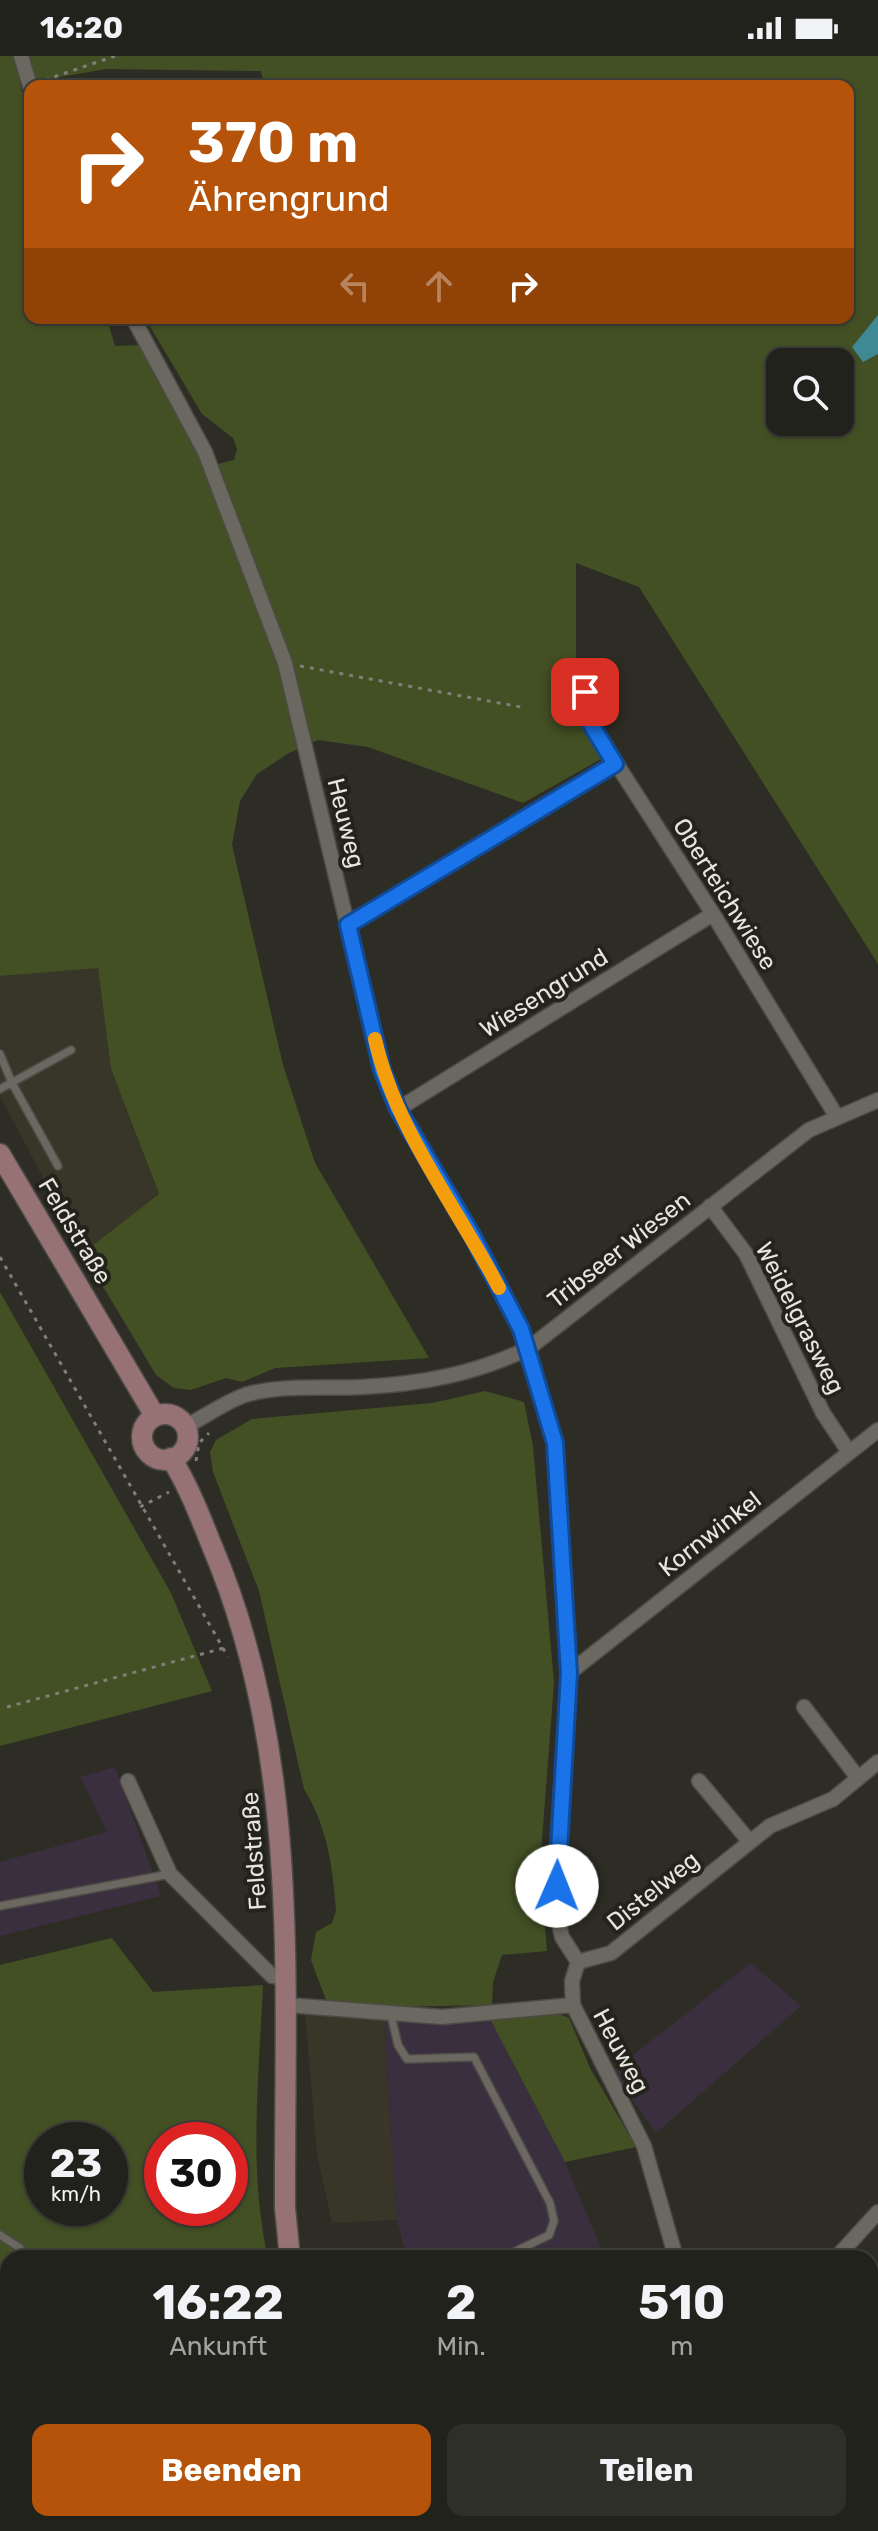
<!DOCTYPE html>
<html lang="de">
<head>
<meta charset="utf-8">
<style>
	:root { --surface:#22221c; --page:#2e2f29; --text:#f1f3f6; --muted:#a2a4a3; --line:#3f3f3b; --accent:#b45309 }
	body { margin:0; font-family:Rubik,sans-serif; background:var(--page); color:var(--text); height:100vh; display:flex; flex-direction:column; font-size:30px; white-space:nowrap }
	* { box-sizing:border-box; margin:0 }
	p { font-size:26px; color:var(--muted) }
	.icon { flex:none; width:44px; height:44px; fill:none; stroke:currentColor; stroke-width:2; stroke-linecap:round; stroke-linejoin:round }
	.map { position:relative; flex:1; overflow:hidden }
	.side { position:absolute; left:0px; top:2194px; width:878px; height:282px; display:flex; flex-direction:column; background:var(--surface); border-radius:24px 24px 0 0; box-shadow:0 2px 6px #0004,0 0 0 2px var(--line) }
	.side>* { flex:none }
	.hud { position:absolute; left:24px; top:24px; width:830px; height:244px; border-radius:16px; box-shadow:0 2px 6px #0004,0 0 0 2px var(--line); background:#b45309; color:#fff; overflow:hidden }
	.tools { position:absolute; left:766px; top:292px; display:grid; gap:16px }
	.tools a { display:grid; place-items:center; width:88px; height:88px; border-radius:16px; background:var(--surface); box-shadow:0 2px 6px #0004,0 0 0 2px var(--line); font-size:40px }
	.speed { position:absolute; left:24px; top:2066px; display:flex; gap:16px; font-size:40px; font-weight:700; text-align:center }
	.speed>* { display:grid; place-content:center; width:104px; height:104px; border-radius:50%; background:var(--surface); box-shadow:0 2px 6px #0004,0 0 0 2px var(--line); line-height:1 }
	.speed small { font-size:20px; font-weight:400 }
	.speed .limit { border:12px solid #d22; background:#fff; color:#111 }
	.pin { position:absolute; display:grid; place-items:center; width:68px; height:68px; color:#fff; margin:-34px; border-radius:16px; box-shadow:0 4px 12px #0006 }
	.me { position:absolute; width:88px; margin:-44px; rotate:1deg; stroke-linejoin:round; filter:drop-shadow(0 0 6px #0008) }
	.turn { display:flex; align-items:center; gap:28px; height:168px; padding:0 32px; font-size:36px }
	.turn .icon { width:104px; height:104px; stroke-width:2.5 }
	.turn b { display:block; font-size:56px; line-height:68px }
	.lanes { display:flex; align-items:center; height:76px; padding:0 32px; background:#0003; justify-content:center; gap:40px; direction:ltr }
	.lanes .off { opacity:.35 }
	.eta { display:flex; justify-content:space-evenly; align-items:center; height:136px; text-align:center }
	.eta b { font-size:48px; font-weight:700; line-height:56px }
	.primary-button { display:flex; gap:16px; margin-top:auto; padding:16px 32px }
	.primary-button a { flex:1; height:92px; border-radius:16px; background:var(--accent); color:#fff; font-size:32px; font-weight:700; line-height:92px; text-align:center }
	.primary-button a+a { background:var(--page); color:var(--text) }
	.status { display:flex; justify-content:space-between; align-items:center; height:56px; padding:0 40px; background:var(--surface); direction:ltr }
	.status svg { height:22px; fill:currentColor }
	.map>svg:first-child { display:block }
	.built { fill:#383628 }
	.industrial { fill:#3a2f3e }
	.green { fill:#435024; fill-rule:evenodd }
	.water { fill:#3e8993 }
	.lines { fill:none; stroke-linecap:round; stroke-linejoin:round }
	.service-casing { stroke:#4c4b45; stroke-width:10 }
	.minor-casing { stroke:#4c4b45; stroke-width:17 }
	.secondary-casing { stroke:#4c4b45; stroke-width:23 }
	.path { stroke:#7f7e77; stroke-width:3; stroke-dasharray:4 6; stroke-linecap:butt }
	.service { stroke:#6a6860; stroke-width:7 }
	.minor { stroke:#6a6860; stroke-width:14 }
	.secondary { stroke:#967274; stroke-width:20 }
	.route-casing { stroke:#114b97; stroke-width:20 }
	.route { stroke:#1a73e8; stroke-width:14 }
	.slow { stroke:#f59e0b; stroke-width:14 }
	.labels { text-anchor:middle; stroke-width:8; stroke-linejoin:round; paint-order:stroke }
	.street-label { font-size:24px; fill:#e6e5e0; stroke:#24231b }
</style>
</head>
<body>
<div class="status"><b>16:20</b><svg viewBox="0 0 49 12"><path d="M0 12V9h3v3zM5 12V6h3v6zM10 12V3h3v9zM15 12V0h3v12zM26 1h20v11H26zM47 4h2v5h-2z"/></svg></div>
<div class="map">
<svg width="878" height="2475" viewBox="0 0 878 2475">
	<rect width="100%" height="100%" fill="#2e2d25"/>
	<!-- built -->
	<path class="built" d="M98 911 111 1013 159 1139 83 1197 0 1040V920Z
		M305 1957 369 1959 384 1965 397 2164 332 2167 317 2099Z"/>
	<!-- industrial -->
	<path class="industrial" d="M115 1711 161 1840 0 1880V1806L107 1776 80 1721Z
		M751 1907 801 1950 656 2077 612 2015Z
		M490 1963 565 2106 601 2192 579 2202H407L397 2164 384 1965Z"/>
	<!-- green -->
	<path class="green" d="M0 0H878V908L639 531 576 507V660L601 703 523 747 368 691 318 684 289 697 257 718 240 745 232 789 283 1009 315 1107 429 1302 275 1312 242 1326 226 1322 191 1334 174 1332 156 1319 83 1197 159 1138 111 1013 98 912 0 920ZM106 13 261 15 264 30H848V262H145L202 358 233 382 237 393 234 404 206 411 140 289 115 290 109 270 126 265 124 262H30V62L20 28ZM780 306H840V366H780Z
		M0 1236 171 1537 212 1635 0 1690Z
		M485 1335 524 1346 533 1390 554 1627 540 1810 547 1895 502 1899 493 1926 492 1949 384 1951 326 1944 311 1904 316 1876 332 1867 336 1855C333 1811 327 1770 304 1733L259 1535 213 1416 210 1396 216 1384 252 1363 432 1347Z
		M112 1882 153 1936 263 1929C259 2020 248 2113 268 2202H8V2299L0 2301V1909ZM42 2084H110V2152H42ZM162 2084H230V2152H162Z
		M559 1958 569 1962 590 2012 636 2091 565 2106 490 1963Z"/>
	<!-- water -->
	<path class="water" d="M878 259V298L863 306 852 291Z"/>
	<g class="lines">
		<defs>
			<path id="service" d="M0 998 12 1027 58 1110
				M0 1033 71 994
				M0 1850 170 1818
				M391 1959 398 1989 407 2003 474 2001 550 2147 554 2165 549 2179 502 2202
				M0 2179 20 2192 23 2202
				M870 2266 878 2257
				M0 2312 8 2310
				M130 2475 152 2468"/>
			<path id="minor" d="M21 0 30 30
				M133 262 205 396 285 607 382 1014 398 1053 472 1179 521 1273 555 1387 569 1617 557 1795 558 1863 562 1881 578 1906 572 1925 573 1949 644 2090 676 2202
				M585 636 589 665 713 858 837 1061
				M348 869 615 708
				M398 1053 713 858
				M710 1150 746 1198 823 1357 849 1396
				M185 1371C204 1361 225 1346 245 1339 282 1328 324 1333 362 1331 421 1328 475 1318 529 1292L809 1074 878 1044
				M569 1617 878 1374
				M804 1651 858 1722
				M128 1725 170 1818 272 1920 286 1921
				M699 1725 750 1786
				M578 1906 611 1897 770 1770 833 1743 878 1706
				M287 1949 442 1961 573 1949
				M836 2202 878 2156
				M606 2468 609 2475"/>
			<path id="secondary" d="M0 1098 155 1360
				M142 1381a23 23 0 1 1 46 0a23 23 0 1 1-46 0Z
				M171 1402C188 1429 200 1460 212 1490 302 1701 284 1928 285 2152L290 2202
				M369 2468 372 2475"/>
		</defs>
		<!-- service casing -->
		<use href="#service" class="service-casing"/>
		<!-- minor casing -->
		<use href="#minor" class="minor-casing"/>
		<!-- secondary casing -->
		<use href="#secondary" class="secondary-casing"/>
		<!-- path -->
		<path class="path" d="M45 24 115 0
			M300 610 521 651
			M0 1201 228 1601
			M196 1405 199 1387 209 1377
			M140 1451 169 1436
			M7 1651 224 1592
			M870 2383 878 2375
			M817 2468 822 2475"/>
		<!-- service -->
		<use href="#service" class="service"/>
		<!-- minor -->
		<use href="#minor" class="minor"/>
		<!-- secondary -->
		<use href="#secondary" class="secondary"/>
	</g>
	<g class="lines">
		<defs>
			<path id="route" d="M557 1830 569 1617 555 1387 521 1273 472 1179 398 1053 382 1014 348 869 615 708 589 665 585 636"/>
		</defs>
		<!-- route casing -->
		<use href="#route" class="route-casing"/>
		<!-- route -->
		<use href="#route" class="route"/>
		<!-- slow -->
		<path class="slow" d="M375 983C395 1073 457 1151 499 1232"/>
	</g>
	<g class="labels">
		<!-- street labels -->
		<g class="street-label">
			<text transform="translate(346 767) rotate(76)" y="8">Heuweg</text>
			<text transform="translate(725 838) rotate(58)" y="8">Oberteichwiese</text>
			<text transform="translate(544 937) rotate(-32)" y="8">Wiesengrund</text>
			<text transform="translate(75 1175) rotate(59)" y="8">Feldstraße</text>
			<text transform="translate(619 1194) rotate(-38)" y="8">Tribseer Wiesen</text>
			<text transform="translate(800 1262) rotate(63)" y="8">Weidelgrasweg</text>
			<text transform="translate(710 1478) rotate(-38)" y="8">Kornwinkel</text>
			<text transform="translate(254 1795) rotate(-94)" y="8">Feldstraße</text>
			<text transform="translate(653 1835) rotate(-39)" y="8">Distelweg</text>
			<text transform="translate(621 1995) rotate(62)" y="8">Heuweg</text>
		</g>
	</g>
</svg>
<div class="tools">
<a><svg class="icon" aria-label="search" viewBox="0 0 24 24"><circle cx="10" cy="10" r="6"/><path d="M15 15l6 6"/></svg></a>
</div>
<div class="speed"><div>23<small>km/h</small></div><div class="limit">30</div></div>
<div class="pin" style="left:585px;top:636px;background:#d93025"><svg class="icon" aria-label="arrive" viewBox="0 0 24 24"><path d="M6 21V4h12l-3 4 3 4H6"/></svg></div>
<svg class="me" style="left:557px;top:1830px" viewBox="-20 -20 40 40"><circle r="19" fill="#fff"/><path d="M0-13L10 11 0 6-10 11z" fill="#1a73e8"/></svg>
<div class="hud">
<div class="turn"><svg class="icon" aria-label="right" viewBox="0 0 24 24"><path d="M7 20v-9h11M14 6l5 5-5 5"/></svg><div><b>370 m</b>Ährengrund</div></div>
<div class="lanes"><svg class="icon off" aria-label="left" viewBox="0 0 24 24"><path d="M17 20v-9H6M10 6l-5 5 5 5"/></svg><svg class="icon off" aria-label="ahead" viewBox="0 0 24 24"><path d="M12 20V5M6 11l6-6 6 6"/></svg><svg class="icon" aria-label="right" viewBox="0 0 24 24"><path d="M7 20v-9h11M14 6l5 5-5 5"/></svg></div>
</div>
<section class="side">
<div class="eta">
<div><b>16:22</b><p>Ankunft</p></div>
<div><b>2</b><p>Min.</p></div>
<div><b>510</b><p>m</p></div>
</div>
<div class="primary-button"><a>Beenden</a><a>Teilen</a></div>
</section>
</div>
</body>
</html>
